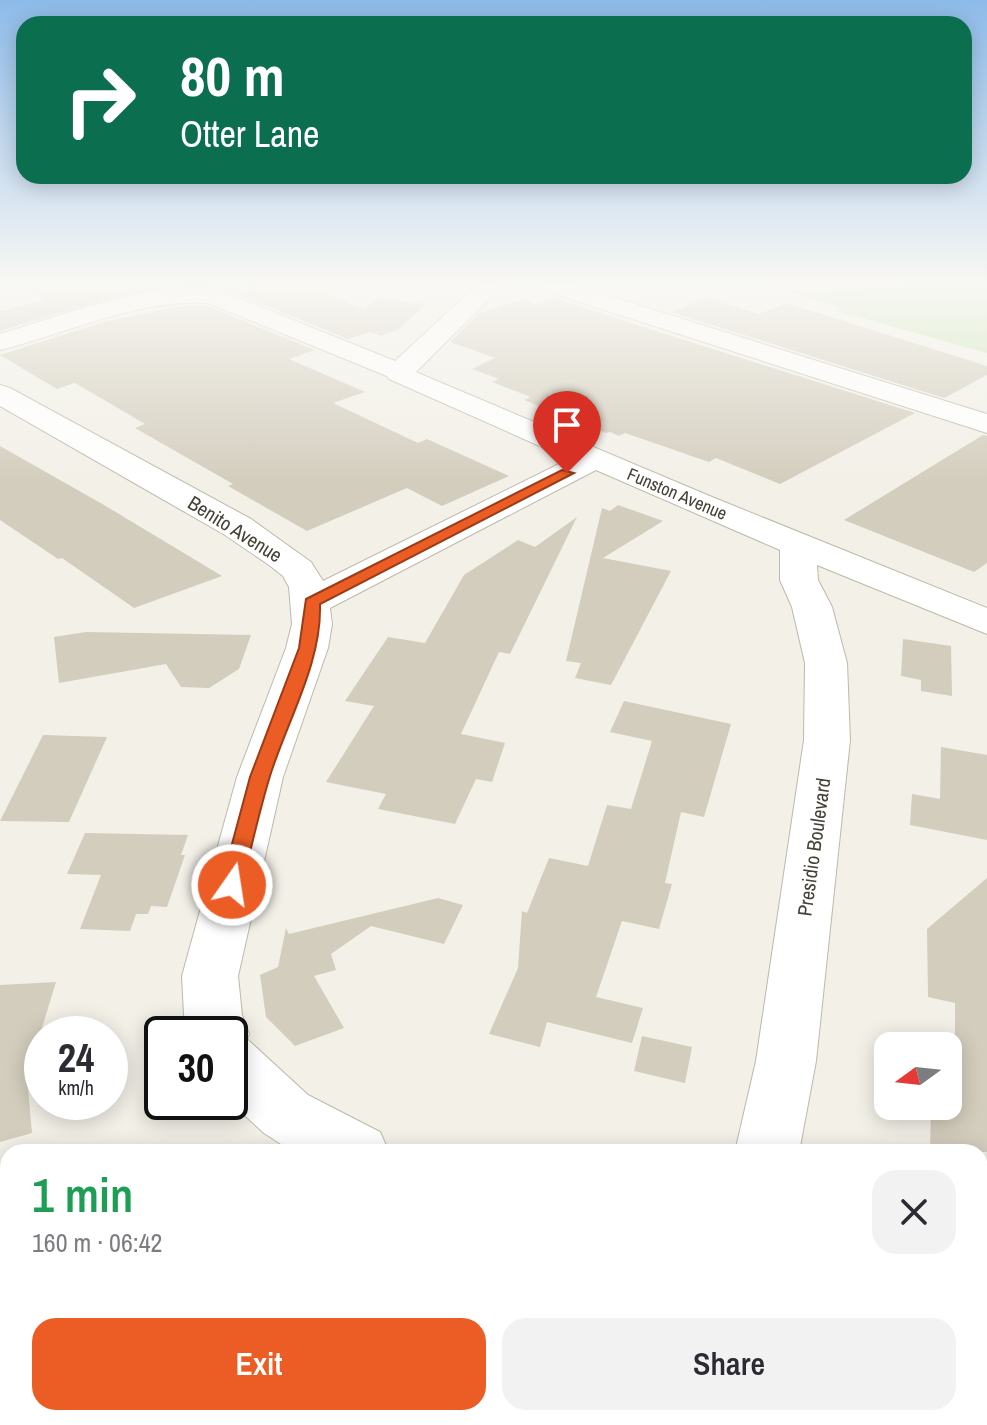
<!DOCTYPE html>
<html lang="en">
<head>
<meta charset="utf-8">
<style>
	:root { --surface:#fff; --page:#f2f2f3; --text:#2b2b33; --muted:#7c7c81; --accent:#eb5d24 }
	body { margin:0; font-family:"Archivo Narrow",sans-serif; background:var(--page); color:var(--text); height:100vh; display:flex; flex-direction:column; font-size:30px; white-space:nowrap }
	* { box-sizing:border-box; margin:0 }
	p { font-size:26px; color:var(--muted) }
	.icon { flex:none; width:44px; height:44px; fill:none; stroke:currentColor; stroke-width:2; stroke-linecap:round; stroke-linejoin:round }
	.map { position:relative; flex:1; overflow:hidden }
	.side { position:absolute; left:0px; top:1144px; width:988px; height:282px; display:flex; flex-direction:column; background:var(--surface); border-radius:24px 24px 0 0; box-shadow:0 4px 20px #0003 }
	.side>* { flex:none }
	.top-card { position:absolute; left:16px; top:16px; width:956px; height:168px; border-radius:24px; box-shadow:0 4px 20px #0003; background:#0b6e4f; color:#fff; overflow:hidden }
	.needle { width:52px; rotate:255deg }
	.fabs { position:absolute; left:874px; top:1032px; display:grid; gap:16px }
	.fabs a { display:grid; place-items:center; width:88px; height:88px; border-radius:16px; background:var(--surface); box-shadow:0 4px 20px #0003; font-size:40px }
	.speed { position:absolute; left:24px; top:1016px; display:flex; gap:16px; font-size:40px; font-weight:700; text-align:center }
	.speed>* { display:grid; place-content:center; width:104px; height:104px; border-radius:50%; background:var(--surface); box-shadow:0 4px 20px #0003; line-height:1 }
	.speed small { font-size:20px; font-weight:400 }
	.speed .limit { border:4px solid #111; border-radius:12px; background:#fff; color:#111 }
	.pin { position:absolute; display:grid; place-items:center; width:68px; height:68px; color:#fff; margin:-82px -34px; border-radius:50% 50% 50% 0; rotate:-45deg; box-shadow:0 0 8px #0007 }
	.pin .icon { rotate:45deg }
	.me { position:absolute; width:88px; margin:-44px; rotate:13deg; stroke-linejoin:round; filter:drop-shadow(0 0 6px #0008) }
	.turn { display:flex; align-items:center; gap:28px; height:168px; padding:0 32px; font-size:36px }
	.turn .icon { width:104px; height:104px; stroke-width:2.5 }
	.turn b { display:block; font-size:56px; line-height:68px }
	.round { display:grid; place-items:center; flex:none; width:84px; height:84px; border-radius:24px; background:var(--page) }
	.head { display:flex; align-items:center; justify-content:space-between; height:136px; padding:0 32px }
	h1 { font-size:48px; font-weight:600; line-height:60px; color:#1e9e55 }
	.action { display:flex; gap:16px; margin-top:auto; padding:16px 32px }
	.action a { flex:1; height:92px; border-radius:24px; background:var(--accent); color:#fff; font-size:32px; font-weight:600; line-height:92px; text-align:center }
	.action a+a { background:var(--page); color:var(--text) }
	.map>svg:first-child { display:block }
	.green { fill:#c7e4b2 }
	.building { fill:#d3cdbd }
	.lines { fill:none; stroke-linecap:round; stroke-linejoin:round }
	.minor-casing { stroke:#bdb9aa; stroke-width:2 }
	.tertiary-casing { stroke:#bdb9aa; stroke-width:2 }
	.minor { fill:#fff; fill-rule:evenodd }
	.tertiary { fill:#fff; fill-rule:evenodd }
	.route { fill:#eb5d24; stroke:#993c17; stroke-width:2 }
	.labels { text-anchor:middle; stroke-width:7; stroke-linejoin:round; paint-order:stroke }
	.far-street-label { font-size:18px; fill:#444136; stroke:#fff }
	.street-label { font-size:20px; fill:#444136; stroke:#fff }
</style>
</head>
<body>
<div class="map">
<svg width="987" height="1425" viewBox="0 0 987 1425">
	<rect width="100%" height="100%" fill="#f2f0e7"/>
	<!-- green -->
	<path class="green" d="M957 284H987V353L837 311 841 308 787 291Z"/>
	<!-- building -->
	<path class="building" d="M16 284H296L364 309 377 298 426 304 399 329 381 336 370 332 348 339 222 288 170 286 110 298 0 331V311L47 299Z
		M555 298 637 325 915 413 780 484 716 458 709 462 625 433 619 436 610 432 606 433 524 400 531 397 492 382 499 379 472 369 495 358 450 342 478 314 522 299 536 304Z
		M707 298 759 314 786 303 987 366V375L944 398 671 312Z
		M182 306H207L315 350 289 359 365 392 333 403 418 443 427 439 509 476 442 506 407 488 307 531 228 486 233 484 135 428 145 424 87 390 75 383 57 389 0 355 104 322Z
		M983 435 987 436V563L974 572 844 520Z
		M0 446 104 505 222 576 134 608 62 558 58 559 0 520Z
		M618 505 663 521 603 558 671 571 611 685 575 678 581 663 566 661 602 508 610 511Z
		M577 517 510 654 499 652 461 734 505 743 492 782 476 779 455 824 378 809 386 794 326 782 374 706 345 701 388 637 425 643 464 575 518 540 535 547Z
		M86 632 251 635 239 669 209 688 181 687 166 664 59 683 54 637Z
		M903 639 951 646 952 696 921 691V680L901 676Z
		M624 701 731 724 704 817 681 812 665 883 672 884 659 929 622 921 596 997 643 1008 632 1043 547 1022 540 1047 489 1034 518 968 522 911 527 913 549 858 588 866 607 805 631 809 652 741 610 732Z
		M43 735 107 737 69 822 0 821Z
		M941 747 987 755V840L910 825 912 794 940 799Z
		M85 833 188 835 181 855H185L167 907 151 906 148 914H136L130 931 80 929 101 875 67 874Z
		M987 878V1152H930L931 1106H948V1097L955 1099V1003L928 997 927 929Z
		M438 898 463 905 444 944 371 926 331 954 336 970 314 976 344 1028 295 1046 266 1017 260 975 278 967 286 928 289 934Z
		M56 982 27 1077 32 1133 0 1142V985Z
		M642 1036 692 1047 685 1083 634 1071Z"/>
	<g class="lines">
		<defs>
			<path id="minor" d="M536 284H571L987 414V433L539 289Z
				M399 365 712 497 987 608V634L817 565 818 580 832 607 847 663 850 740 816 1061 799 1152H735L756 1061 804 740 805 663 792 607 780 580V550L596 470 330 608 332 624 328 648 283 777 238 976 242 1015 249 1034 247 1039 308 1095 380 1132 389 1152H293L264 1133 230 1102V1034H191L184 1015 182 976 237 777 286 648 292 624 289 587 283 576 269 565 225 535 0 406V385L10 388 251 519 311 562 323 581 569 459 389 379 385 373 389 367Z
				M636 1418H714L711 1425H633Z"/>
			<path id="tertiary" d="M478 284H504L409 379 399 381 208 303C137 299 68 333 0 350V334C58 317 163 276 221 291L395 361Z"/>
		</defs>
		<!-- minor casing -->
		<use href="#minor" class="minor-casing"/>
		<!-- tertiary casing -->
		<use href="#tertiary" class="tertiary-casing"/>
		<!-- minor -->
		<use href="#minor" class="minor"/>
		<!-- tertiary -->
		<use href="#tertiary" class="tertiary"/>
	</g>
	<!-- sky -->
	<linearGradient id="sky" x2="0" y2="1"><stop stop-color="#8dbbe9"/><stop offset="0.59" stop-color="#f9f8f4"/><stop offset="1" stop-color="#f9f8f4" stop-opacity="0"/></linearGradient>
	<rect width="987" height="483" fill="url(#sky)"/>
	<!-- route -->
	<path class="route" d="M562 470 574 473 320 604C322 663 287 721 270 776 259 812 251 849 242 885L239 891H224L221 885 250 777 299 648 306 599Z"/>
	<g class="labels">
		<!-- far-street labels -->
		<g class="far-street-label">
			<text transform="translate(677 494) rotate(23)" y="6">Funston Avenue</text>
		</g>
		<!-- street labels -->
		<g class="street-label">
			<text transform="translate(235 529) rotate(32)" y="7">Benito Avenue</text>
			<text transform="translate(814 847) rotate(-82)" y="7">Presidio Boulevard</text>
		</g>
	</g>
</svg>
<div class="fabs">
<a><svg class="needle" viewBox="-14 -14 28 28"><path d="M0-13l5 13h-10z" fill="#e53935"/><path d="M0 13l5-13h-10z" fill="#7c7c81"/></svg></a>
</div>
<div class="speed"><div>24<small>km/h</small></div><div class="limit">30</div></div>
<div class="pin" style="left:567px;top:473px;background:#d93025"><svg class="icon" aria-label="arrive" viewBox="0 0 24 24"><path d="M6 21V4h12l-3 4 3 4H6"/></svg></div>
<svg class="me" style="left:232px;top:885px" viewBox="-20 -20 40 40"><circle r="17" fill="#eb5d24" stroke="#fff" stroke-width="3"/><path d="M0-11L8 9 0 5-8 9z" fill="#fff"/></svg>
<div class="top-card">
<div class="turn"><svg class="icon" aria-label="right" viewBox="0 0 24 24"><path d="M7 20v-9h11M14 6l5 5-5 5"/></svg><div><b>80 m</b>Otter Lane</div></div>
</div>
<section class="side">
<div class="head"><div><h1>1 min</h1><p>160 m · 06:42</p></div><a class="round"><svg class="icon" aria-label="close" viewBox="0 0 24 24"><path d="M6 6l12 12M18 6L6 18"/></svg></a></div>
<div class="action"><a>Exit</a><a>Share</a></div>
</section>
</div>
</body>
</html>
